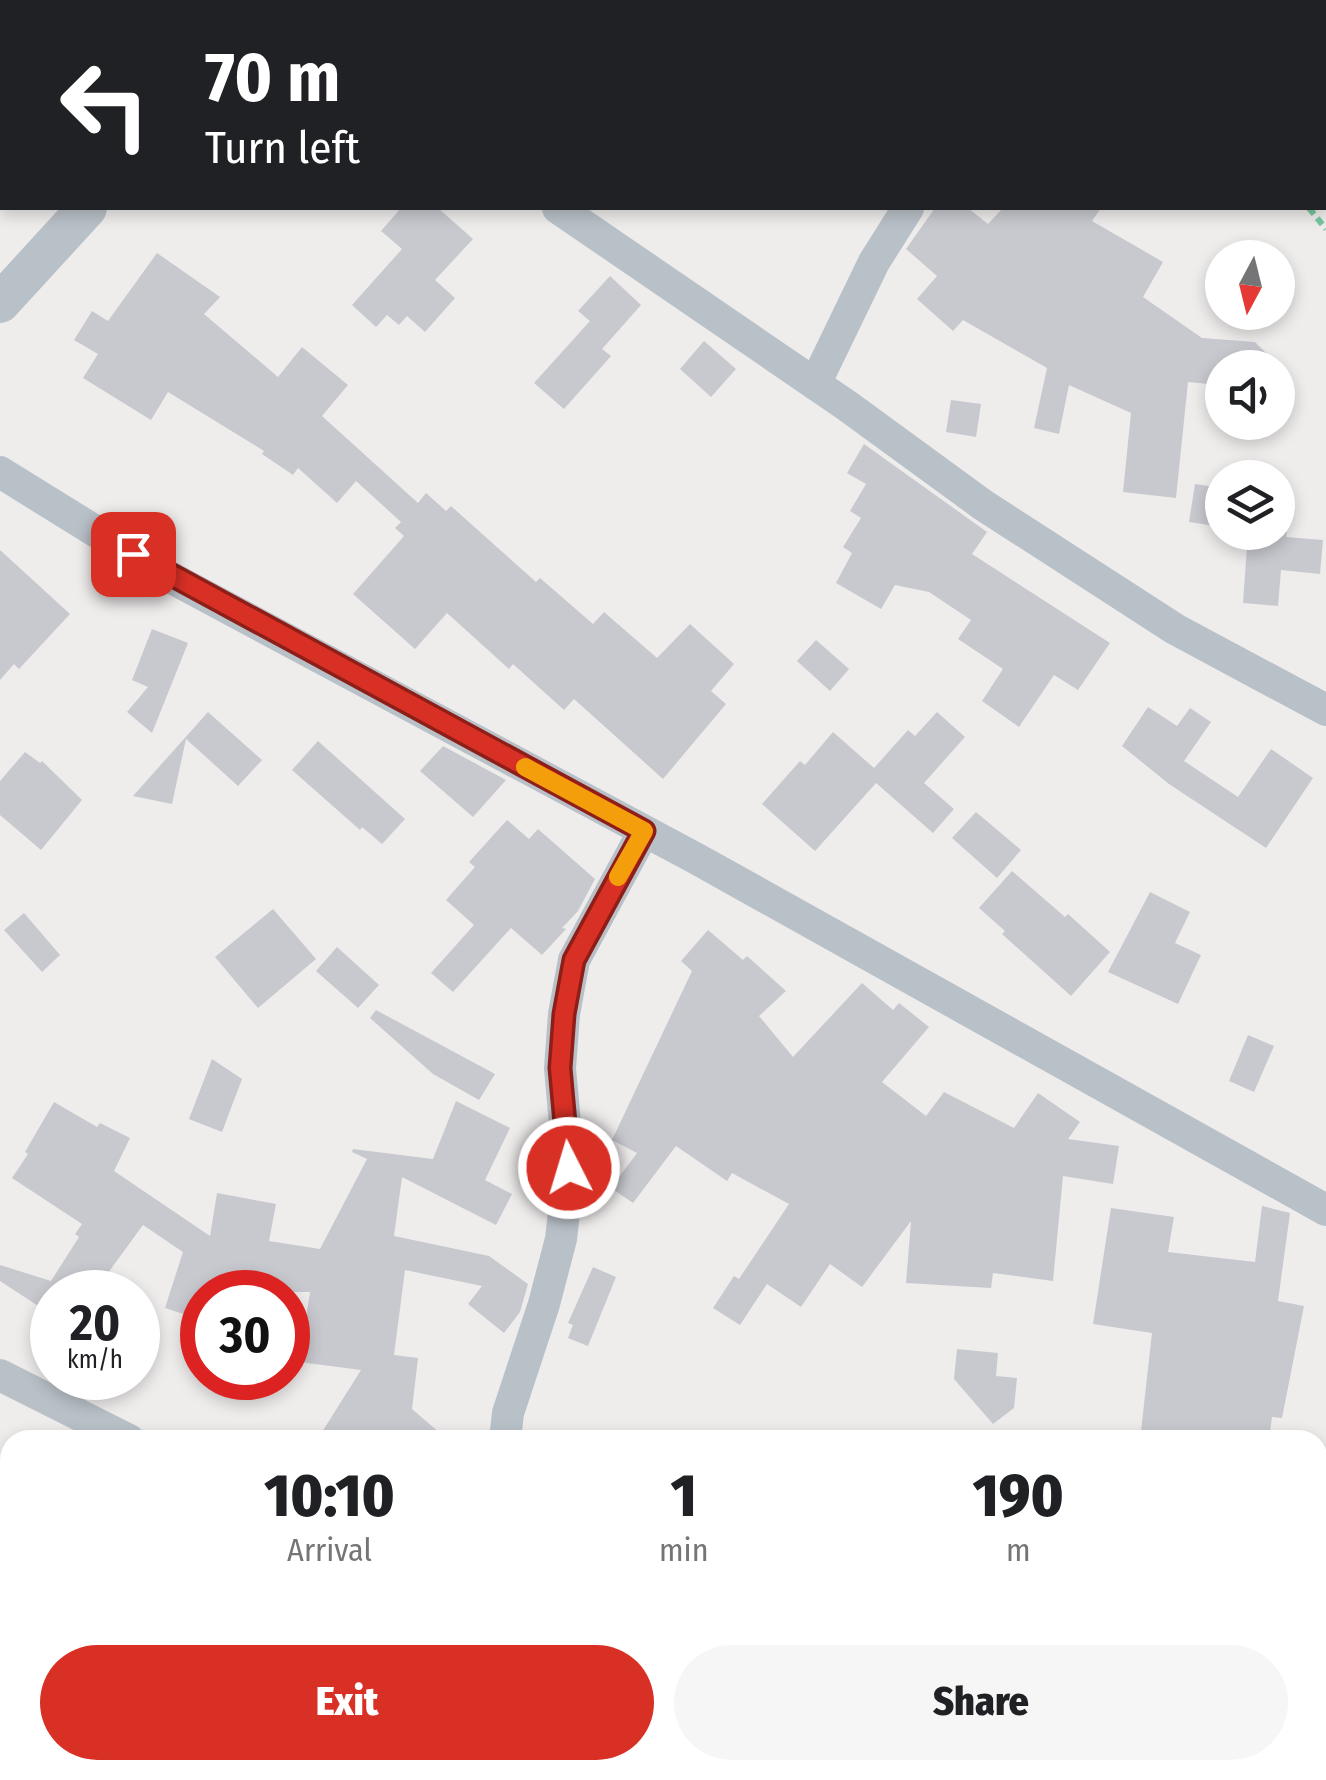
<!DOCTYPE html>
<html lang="en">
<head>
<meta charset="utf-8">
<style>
	:root { --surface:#fff; --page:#f6f6f6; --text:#202124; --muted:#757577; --accent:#d93025 }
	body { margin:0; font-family:"Fira Sans Condensed",sans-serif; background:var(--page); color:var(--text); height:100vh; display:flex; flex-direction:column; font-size:38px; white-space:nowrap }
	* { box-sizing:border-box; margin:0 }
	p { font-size:32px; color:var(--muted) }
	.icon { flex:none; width:55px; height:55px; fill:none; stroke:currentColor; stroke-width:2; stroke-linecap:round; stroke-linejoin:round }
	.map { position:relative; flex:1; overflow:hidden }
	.side { position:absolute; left:0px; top:1430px; width:1328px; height:350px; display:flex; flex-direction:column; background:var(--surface); border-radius:30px 30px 0 0; box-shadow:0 5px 15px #0003 }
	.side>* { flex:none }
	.hud { position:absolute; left:0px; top:0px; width:1328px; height:210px; box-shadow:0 5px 15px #0003; background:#202124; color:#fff; overflow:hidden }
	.needle { width:65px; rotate:187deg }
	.buttons { position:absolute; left:1205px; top:240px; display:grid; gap:20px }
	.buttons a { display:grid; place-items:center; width:90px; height:90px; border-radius:50%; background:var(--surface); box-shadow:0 5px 15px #0003; font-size:50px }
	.speed { position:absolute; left:30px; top:1270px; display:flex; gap:20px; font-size:50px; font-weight:700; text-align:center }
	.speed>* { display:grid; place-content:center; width:130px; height:130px; border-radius:50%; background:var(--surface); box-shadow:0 5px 15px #0003; line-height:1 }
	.speed small { font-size:25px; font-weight:400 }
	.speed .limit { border:15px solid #d22; background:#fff; color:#111 }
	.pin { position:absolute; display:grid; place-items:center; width:85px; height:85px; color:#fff; margin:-42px; border-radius:20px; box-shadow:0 5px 15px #0006 }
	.me { position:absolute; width:110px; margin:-55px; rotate:355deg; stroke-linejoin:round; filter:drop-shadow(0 0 8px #0008) }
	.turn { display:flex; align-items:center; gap:35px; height:210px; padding:0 40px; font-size:45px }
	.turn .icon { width:130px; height:130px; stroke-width:2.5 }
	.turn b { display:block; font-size:70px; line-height:85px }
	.eta { display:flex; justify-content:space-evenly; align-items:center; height:170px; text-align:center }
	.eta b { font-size:60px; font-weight:800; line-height:70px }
	.button { display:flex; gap:20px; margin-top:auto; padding:20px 40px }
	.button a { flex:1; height:115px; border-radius:60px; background:var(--accent); color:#fff; font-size:40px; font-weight:800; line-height:115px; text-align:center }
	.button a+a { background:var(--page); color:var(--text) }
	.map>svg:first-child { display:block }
	.building { fill:#c7c9cf }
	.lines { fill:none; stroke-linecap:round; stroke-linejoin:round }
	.path { stroke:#78c69f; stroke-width:6; stroke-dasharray:8 5; stroke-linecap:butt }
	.service { stroke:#b9c1c8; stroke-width:18 }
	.minor { stroke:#b9c1c8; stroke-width:32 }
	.tertiary { stroke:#b9c1c8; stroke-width:40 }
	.route-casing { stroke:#8d1f18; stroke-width:25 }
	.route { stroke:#d93025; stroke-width:18 }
	.slow { stroke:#f59e0b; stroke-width:18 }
</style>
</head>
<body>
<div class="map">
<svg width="1326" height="1780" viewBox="0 0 1326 1780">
	<rect width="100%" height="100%" fill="#efecec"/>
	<!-- building -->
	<path class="building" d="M401 208H438L473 239 435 280 455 298 425 332 407 316 399 325 387 315 376 327 352 305 402 249 381 231Z
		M935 208H968L988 224 1003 208H1101L1092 221 1163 262 1143 297 1202 338 1255 342 1281 368H1220L1219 385 1188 382 1176 498 1123 492 1131 413 1069 385 1059 434 1034 428 1047 368 963 320 953 331 917 299 937 276 906 249Z
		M157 253 220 297 204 314 278 377 302 347 348 385 322 416 418 503 426 493 446 511 451 506 536 582 540 578 593 624 604 612 657 658 690 624 734 664 711 691 726 704 663 779 574 699 564 710 513 664 509 669 447 613 415 649 353 594 404 536 395 528 401 522 356 481 337 503 298 468 293 475 262 454 264 451 168 392 151 420 83 378 98 354 74 340 92 311 108 321Z
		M610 276 641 305 602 349 611 356 564 409 534 383 590 321 578 311Z
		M704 341 736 369 711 397 680 369Z
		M951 400 981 404 976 437 946 432Z
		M864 444 987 532 972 554 1110 643 1078 690 1054 675 1019 727 982 701 1003 669 958 639 971 620 929 592 895 585 881 609 836 583 852 553 843 547 861 518 850 511 866 484 847 473Z
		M1195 484 1222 488V527L1189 522Z
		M1248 532H1287L1286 537 1323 540 1320 574 1281 570 1278 606 1243 603Z
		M0 550 70 614 19 669 14 664 0 680Z
		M152 629 188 643 152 733 127 712 148 687 132 680Z
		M816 640 849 669 830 691 797 661Z
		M1148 707 1177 726 1190 708 1211 722 1184 761 1238 797 1271 749 1313 778 1266 848 1169 784 1122 746Z
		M208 712 262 760 238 786 186 739 172 804 133 796Z
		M937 712 965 737 924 783 954 809 933 833 876 783 815 851 762 804 800 761 805 765 833 732 874 768 908 730 915 736Z
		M318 741 405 819 382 844 362 827 360 830 292 770Z
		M443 746 506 780 473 817 420 771Z
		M25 752 40 763 42 761 82 800 41 850 0 815V781Z
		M976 812 1021 850 997 878 952 838Z
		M507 820 529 839 538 829 595 879 578 911 562 928 566 929 542 955 511 928 453 992 431 973 474 925 446 900 475 867 469 862Z
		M1012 871 1065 917 1068 914 1110 952 1071 996 1002 934 1005 931 979 908Z
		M1150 892 1190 912 1175 943 1201 955 1178 1004 1108 972Z
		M273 909 316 959 258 1008 215 957Z
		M24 913 60 955 42 972 4 930Z
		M708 930 743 960 747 956 786 991 759 1016 793 1057 862 983 893 1010 899 1003 929 1027 882 1082 926 1116 944 1092 1014 1128 1038 1093 1080 1122 1068 1139 1119 1146 1113 1184 1063 1176 1053 1281 993 1273 991 1288 906 1283 911 1221 862 1287 830 1264 801 1307 767 1284 740 1325 713 1308 734 1276 739 1279 789 1204 732 1173 727 1181 676 1146 633 1203 611 1188 637 1153 612 1140 692 971 681 961Z
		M337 947 379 985 358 1008 316 971Z
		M376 1010 495 1074 479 1100 433 1074 370 1018Z
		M1248 1035 1274 1046 1254 1092 1229 1081Z
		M212 1059 242 1079 222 1132 189 1119Z
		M456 1101 510 1128 485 1180 512 1194 496 1225 402 1177 394 1236 489 1256 528 1284 520 1312 504 1333 468 1304 482 1286 405 1270 394 1355 418 1358 412 1409 448 1440H317L361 1370 299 1362 310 1292H202V1320L165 1308 183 1252 143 1225 94 1292H52V1315L0 1281V1265L51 1281 79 1237 75 1234 82 1224 12 1178 28 1154 25 1152 54 1102 97 1127 100 1123 130 1138 114 1171 210 1236 217 1193 276 1204 269 1241 320 1249 367 1159 352 1152 353 1149 433 1159Z
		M1262 1206 1290 1213 1278 1301 1304 1306 1282 1418 1272 1417 1269 1440H1140L1152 1333 1093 1324 1111 1208 1174 1217 1168 1252 1255 1262Z
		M593 1267 616 1277 588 1346 568 1338 573 1325 568 1323Z
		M957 1349 998 1353 996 1376 1017 1378 1014 1408 993 1424 954 1379Z"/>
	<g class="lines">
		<!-- path -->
		<path class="path" d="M1090 0 1092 2
			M1309 208 1326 229"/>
		<!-- service -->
		<path class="service" d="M0 1597 10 1601"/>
		<!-- minor -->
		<path class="minor" d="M180 0 183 2
			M1034 2 1036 0
			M558 208 846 405 983 505 1175 629 1326 710
			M815 384 874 262 908 208
			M0 472 166 575 697 859 1326 1210
			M0 1375 129 1440
			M505 1440 508 1413 544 1304 561 1239 569 1169 560 1068 564 1014 574 960 644 831
			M858 1770 877 1780
			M479 1780 483 1770"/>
		<!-- tertiary -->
		<path class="tertiary" d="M273 2 275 0
			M0 303 87 208"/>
	</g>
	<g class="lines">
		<defs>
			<path id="route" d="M133 554 644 831 574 960 564 1014 560 1068 569 1168"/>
		</defs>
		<!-- route casing -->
		<use href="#route" class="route-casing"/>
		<!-- route -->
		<use href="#route" class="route"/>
		<!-- slow -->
		<path class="slow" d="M525 767 644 831 618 877"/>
	</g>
</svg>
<div class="buttons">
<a><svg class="needle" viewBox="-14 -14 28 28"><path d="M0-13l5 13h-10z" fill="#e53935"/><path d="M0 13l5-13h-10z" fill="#757577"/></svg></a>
<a><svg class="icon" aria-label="sound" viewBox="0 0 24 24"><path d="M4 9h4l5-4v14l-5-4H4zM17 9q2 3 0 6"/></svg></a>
<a><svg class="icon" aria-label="layers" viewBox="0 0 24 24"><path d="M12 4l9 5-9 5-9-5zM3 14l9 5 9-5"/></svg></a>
</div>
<div class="speed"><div>20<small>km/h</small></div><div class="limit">30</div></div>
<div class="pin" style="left:133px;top:554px;background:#d93025"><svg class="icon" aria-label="arrive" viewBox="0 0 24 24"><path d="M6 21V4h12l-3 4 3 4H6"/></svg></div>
<svg class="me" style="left:569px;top:1168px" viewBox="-20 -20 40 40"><circle r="17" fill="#d93025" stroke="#fff" stroke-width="3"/><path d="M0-11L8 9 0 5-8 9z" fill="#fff"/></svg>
<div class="hud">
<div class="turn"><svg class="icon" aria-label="left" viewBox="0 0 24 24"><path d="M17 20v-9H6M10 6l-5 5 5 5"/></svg><div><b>70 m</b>Turn left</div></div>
</div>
<section class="side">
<div class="eta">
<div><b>10:10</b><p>Arrival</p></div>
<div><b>1</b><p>min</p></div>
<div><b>190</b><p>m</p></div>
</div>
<div class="button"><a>Exit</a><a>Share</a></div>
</section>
</div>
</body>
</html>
